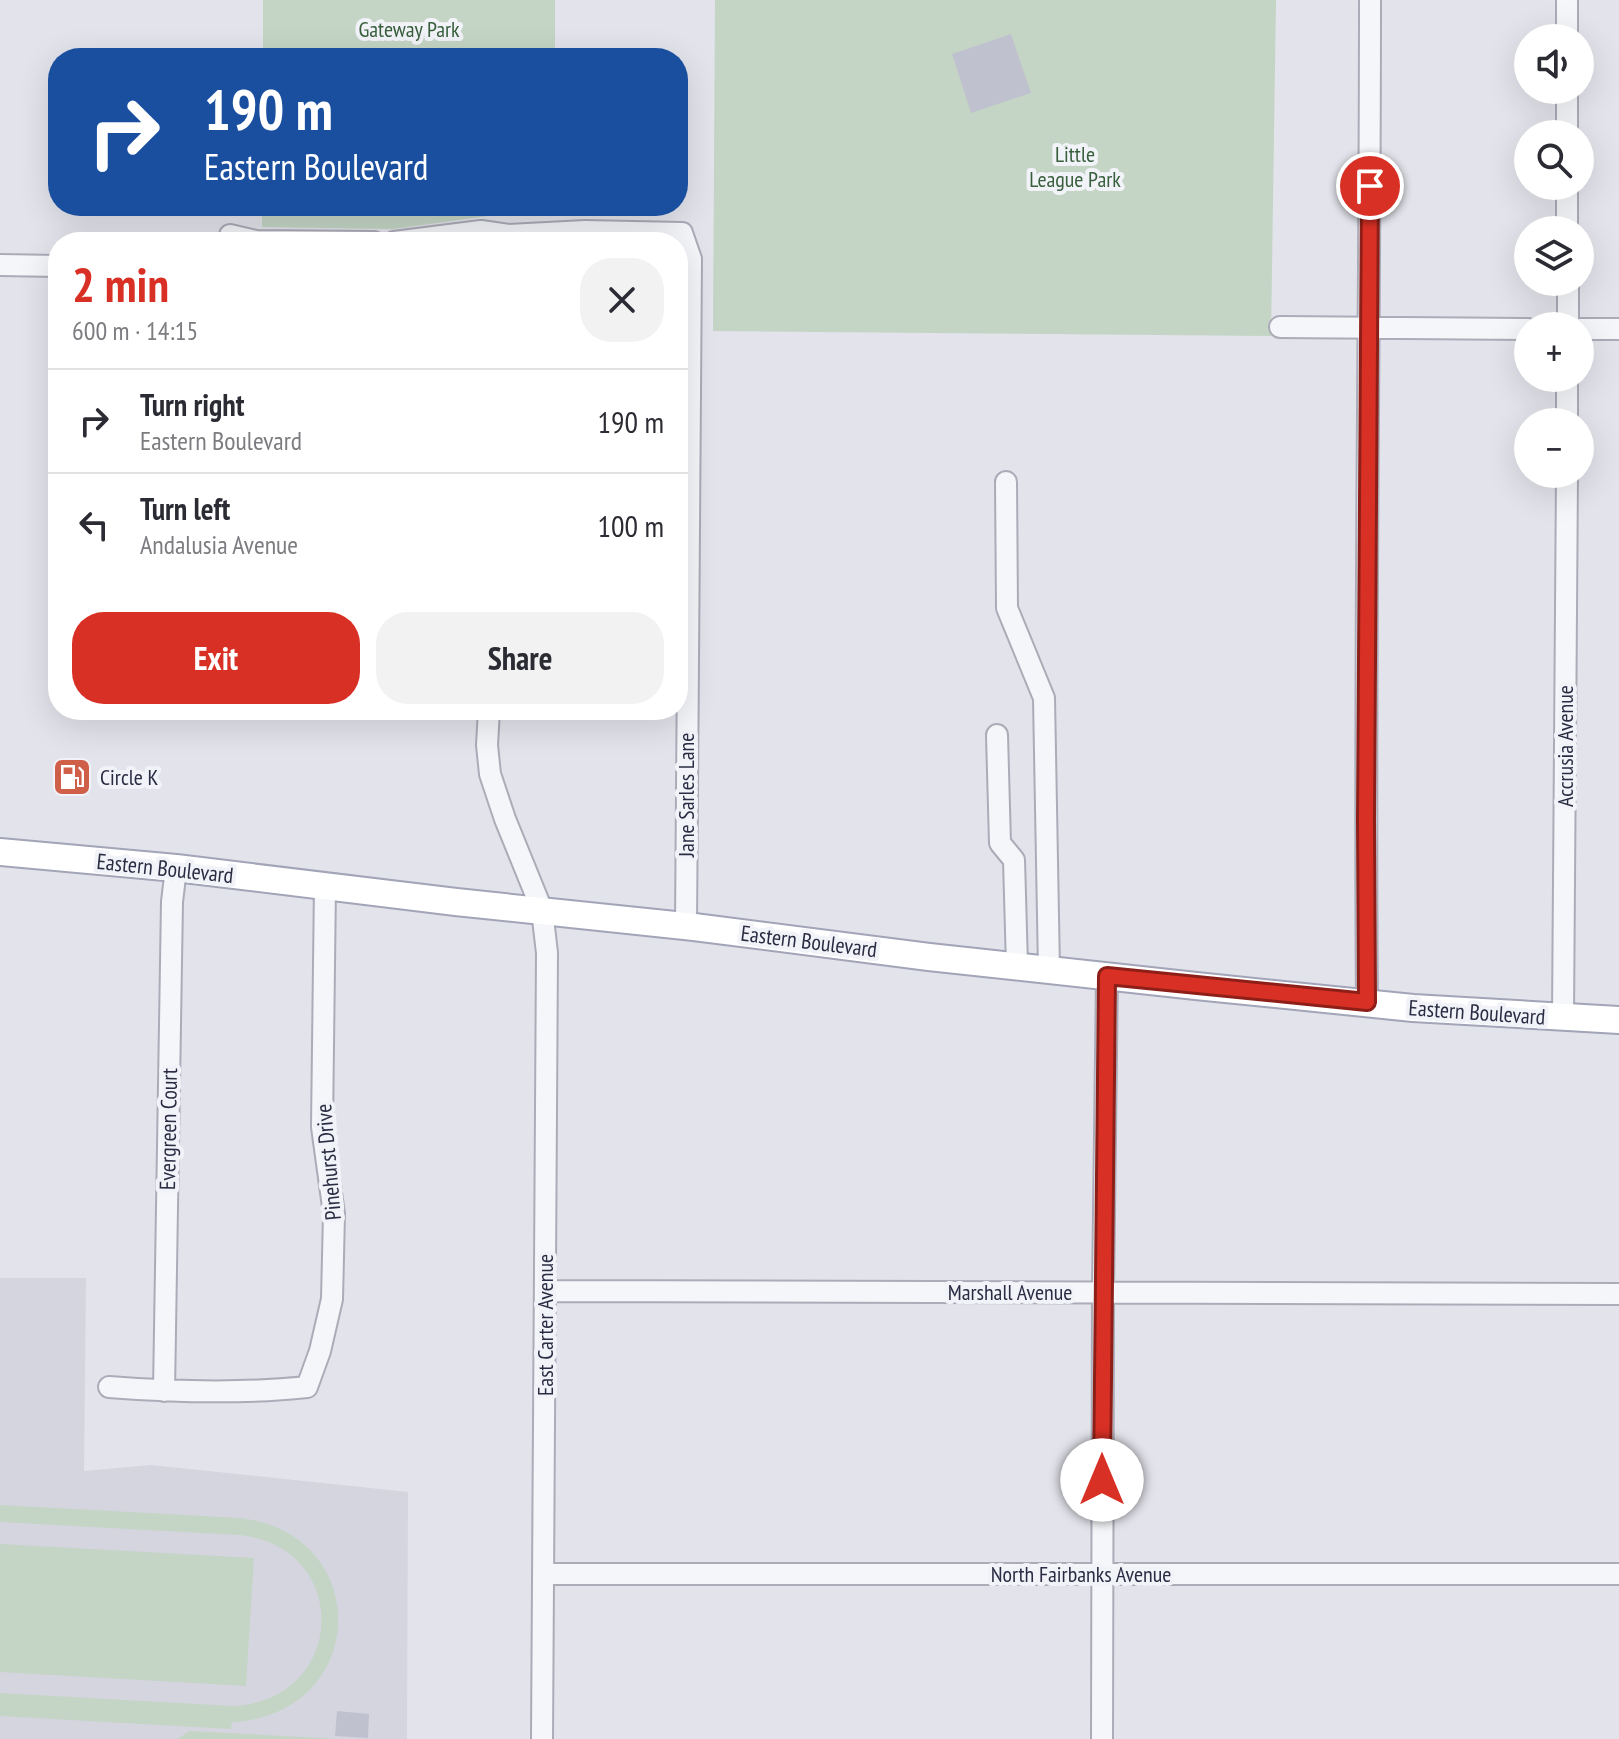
<!DOCTYPE html>
<html lang="en">
<head>
<meta charset="utf-8">
<style>
	:root { --surface:#fff; --page:#f2f2f3; --text:#2b2b33; --muted:#7c7c81; --line:#e1e1e2; --accent:#d93025 }
	body { margin:0; font-family:"PT Sans Narrow",sans-serif; background:var(--page); color:var(--text); height:100vh; display:flex; flex-direction:column; font-size:30px; white-space:nowrap }
	* { box-sizing:border-box; margin:0 }
	p { font-size:26px; color:var(--muted) }
	.icon { flex:none; width:44px; height:44px; fill:none; stroke:currentColor; stroke-width:2; stroke-linecap:round; stroke-linejoin:round }
	.map { position:relative; flex:1; overflow:hidden }
	.drawer { position:absolute; left:48px; top:232px; width:640px; height:488px; display:flex; flex-direction:column; background:var(--surface); border-radius:32px; box-shadow:0 8px 32px #0002 }
	.drawer>* { flex:none }
	.banner { position:absolute; left:48px; top:48px; width:640px; height:168px; border-radius:32px; box-shadow:0 8px 32px #0002; background:#1a4fa0; color:#fff; overflow:hidden }
	.fabs { position:absolute; left:1514px; top:24px; display:grid; gap:16px }
	.fabs a { display:grid; place-items:center; width:80px; height:80px; border-radius:50%; background:var(--surface); box-shadow:0 8px 32px #0002; font-size:40px }
	.pin { position:absolute; display:grid; place-items:center; width:68px; height:68px; color:#fff; margin:-34px; border:4px solid #fff; border-radius:50%; box-shadow:0 2px 8px #0007 }
	.me { position:absolute; width:88px; margin:-44px; rotate:0deg; stroke-linejoin:round; filter:drop-shadow(0 0 6px #0008) }
	.turn { display:flex; align-items:center; gap:28px; height:168px; padding:0 24px; font-size:36px }
	.turn .icon { width:104px; height:104px; stroke-width:2.5 }
	.turn b { display:block; font-size:56px; line-height:68px }
	.round { display:grid; place-items:center; flex:none; width:84px; height:84px; border-radius:32px; background:var(--page) }
	.head { display:flex; align-items:center; justify-content:space-between; height:136px; padding:0 24px }
	h1 { font-size:48px; font-weight:700; line-height:60px; color:var(--accent) }
	.cta { display:flex; gap:16px; margin-top:auto; padding:16px 24px }
	.cta a { flex:1; height:92px; border-radius:32px; background:var(--accent); color:#fff; font-size:32px; font-weight:700; line-height:92px; text-align:center }
	.cta a+a { background:var(--page); color:var(--text) }
	ul { padding:0; list-style:none }
	li { display:flex; align-items:center; gap:24px; height:104px; padding:0 24px; border-top:2px solid var(--line) }
	li div { flex:1 }
	li b { display:block; font-size:30px }
	li em { font-style:normal }
	.map>svg:first-child { display:block }
	.built { fill:#d5d5e0 }
	.green { fill:#c4d5c5 }
	.building { fill:#c0c1ce }
	.lines { fill:none; stroke-linecap:round; stroke-linejoin:round }
	.minor-casing { stroke:#acacb9; stroke-width:24 }
	.major-casing { stroke:#a2a4b7; stroke-width:30 }
	.minor { stroke:#f5f6f9; stroke-width:20 }
	.major { stroke:#fff; stroke-width:26 }
	.route-casing { stroke:#8d1f18; stroke-width:20 }
	.route { stroke:#d93025; stroke-width:14 }
	.labels { text-anchor:middle; stroke-width:8; stroke-linejoin:round; paint-order:stroke }
	.park-label { font-size:22px; fill:#385f3c; stroke:#f2f3f8 }
	.street-label { font-size:22px; fill:#2a2c43; stroke:#f2f3f8 }
	.poi-label { font-size:22px; fill:#2a2c43; stroke:#f2f3f8; text-anchor:start }
</style>
</head>
<body>
<div class="map">
<svg width="1619" height="1739" viewBox="0 0 1619 1739">
	<rect width="100%" height="100%" fill="#e3e3eb"/>
	<!-- built -->
	<path class="built" d="M0 1278H86L84 1471 151 1465 408 1492 407 1739H0Z"/>
	<!-- green -->
	<path class="green" d="M263 0H555V58H263Z
		M715 0H1276L1271 336 713 331Z
		M262 206H554V214L495 215 393 229 262 227Z
		M0 1505 241 1518C376 1535 368 1716 232 1722L231 1729 0 1716V1693L233 1706C348 1700 352 1546 239 1535L0 1522Z
		M0 1544 254 1558 246 1686 0 1672Z
		M189 1731 321 1738 334 1739H178Z"/>
	<!-- building -->
	<path class="building" d="M1011 34 1031 93 971 113 952 54Z
		M337 1711 369 1714 368 1738 335 1736Z"/>
	<g class="lines">
		<defs>
			<path id="minor" d="M1567 0V38
				M1567 90V134
				M1567 186V230
				M230 235 256 241 374 242
				M394 242 481 231 509 235 585 231 682 233 691 259 686 926
				M0 265 58 266
				M1568 282V326
				M1280 327 1528 329
				M1580 329H1619
				M1567 422V378
				M1006 482 1007 608 1044 698 1049 970
				M489 710 487 745 490 774 505 819 542 910 547 953 542 1739
				M997 735 1000 843 1014 860 1017 966
				M1367 1002C1364 668 1370 334 1370 0
				M1563 1018 1567 474
				M545 1291 1619 1294
				M109 1387C175 1392 241 1394 307 1387L320 1351 332 1299 334 1214 322 1127 325 885
				M164 1391 172 902 176 868
				M543 1574H1619
				M1102 1739 1103 1292 1107 976"/>
			<path id="major" d="M0 852 176 868 456 902 694 927 929 957 1196 986 1413 1008 1619 1020"/>
		</defs>
		<!-- minor casing -->
		<use href="#minor" class="minor-casing"/>
		<!-- major casing -->
		<use href="#major" class="major-casing"/>
		<!-- minor -->
		<use href="#minor" class="minor"/>
		<!-- major -->
		<use href="#major" class="major"/>
	</g>
	<g class="lines">
		<defs>
			<path id="route" d="M1102 1480 1107 976 1367 1002 1366 820 1370 186"/>
		</defs>
		<!-- route casing -->
		<use href="#route" class="route-casing"/>
		<!-- route -->
		<use href="#route" class="route"/>
	</g>
	<!-- icons -->
	<defs>
		<symbol id="fuel-square" viewBox="-11 -11 22 22"><rect x="-9" y="-9" width="18" height="18" rx="4" fill="#cf5f49" stroke="#f2f3f8"/><path d="M-5.5-6h7V0h2V4h1.3V-2.5L3-4.5l.8-.8L6-3V5H2.5V1h-1V6h-7ZM-4.2-4.7v3.2H.2V-4.7Z" fill="#fff"/></symbol>
	</defs>
	<g fill-rule="evenodd">
		<use href="#fuel-square" x="50" y="755" width="44" height="44"/>
	</g>
	<g class="labels">
		<!-- park labels -->
		<g class="park-label">
			<text x="409" y="37">Gateway Park</text>
			<text x="1075" y="162">Little<tspan x="1075" dy="25">League Park</tspan></text>
		</g>
		<!-- street labels -->
		<g class="street-label">
			<text transform="translate(1565 746) rotate(-90)" y="8">Accrusia Avenue</text>
			<text transform="translate(686 795) rotate(-90)" y="8">Jane Sarles Lane</text>
			<text transform="translate(165 868) rotate(6)" y="8">Eastern Boulevard</text>
			<text transform="translate(809 941) rotate(7)" y="8">Eastern Boulevard</text>
			<text transform="translate(1477 1012) rotate(4)" y="8">Eastern Boulevard</text>
			<text transform="translate(168 1129) rotate(-89)" y="8">Evergreen Court</text>
			<text transform="translate(328 1162) rotate(-95)" y="8">Pinehurst Drive</text>
			<text x="1010" y="1300">Marshall Avenue</text>
			<text transform="translate(545 1325) rotate(-90)" y="8">East Carter Avenue</text>
			<text x="1081" y="1582">North Fairbanks Avenue</text>
		</g>
		<!-- poi labels -->
		<g class="poi-label">
			<text x="100" y="785">Circle K</text>
		</g>
	</g>
</svg>
<div class="fabs">
<a><svg class="icon" aria-label="sound" viewBox="0 0 24 24"><path d="M4 9h4l5-4v14l-5-4H4zM17 9q2 3 0 6"/></svg></a>
<a><svg class="icon" aria-label="search" viewBox="0 0 24 24"><circle cx="10" cy="10" r="6"/><path d="M15 15l6 6"/></svg></a>
<a><svg class="icon" aria-label="layers" viewBox="0 0 24 24"><path d="M12 4l9 5-9 5-9-5zM3 14l9 5 9-5"/></svg></a>
<a>+</a>
<a>−</a>
</div>
<div class="pin" style="left:1370px;top:186px;background:#d93025"><svg class="icon" aria-label="arrive" viewBox="0 0 24 24"><path d="M6 21V4h12l-3 4 3 4H6"/></svg></div>
<svg class="me" style="left:1102px;top:1480px" viewBox="-20 -20 40 40"><circle r="19" fill="#fff"/><path d="M0-13L10 11 0 6-10 11z" fill="#d93025"/></svg>
<div class="banner">
<div class="turn"><svg class="icon" aria-label="right" viewBox="0 0 24 24"><path d="M7 20v-9h11M14 6l5 5-5 5"/></svg><div><b>190 m</b>Eastern Boulevard</div></div>
</div>
<section class="drawer">
<div class="head"><div><h1>2 min</h1><p>600 m · 14:15</p></div><a class="round"><svg class="icon" aria-label="close" viewBox="0 0 24 24"><path d="M6 6l12 12M18 6L6 18"/></svg></a></div>
<ul>
<li><svg class="icon" aria-label="right" viewBox="0 0 24 24"><path d="M7 20v-9h11M14 6l5 5-5 5"/></svg><div><b>Turn right</b><p>Eastern Boulevard</p></div><em>190 m</em></li>
<li><svg class="icon" aria-label="left" viewBox="0 0 24 24"><path d="M17 20v-9H6M10 6l-5 5 5 5"/></svg><div><b>Turn left</b><p>Andalusia Avenue</p></div><em>100 m</em></li>
</ul>
<div class="cta"><a>Exit</a><a>Share</a></div>
</section>
</div>
</body>
</html>
